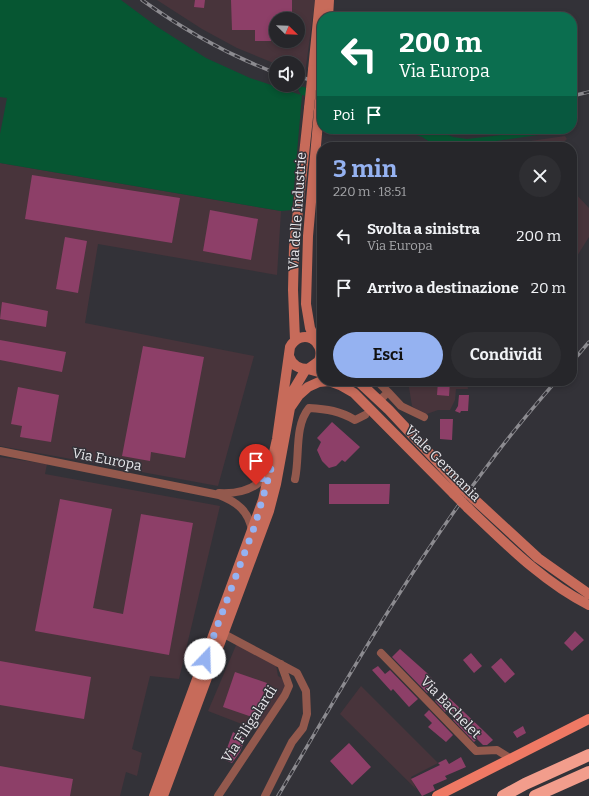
<!DOCTYPE html>
<html lang="it">
<head>
<meta charset="utf-8">
<style>
	:root { --surface:#26262a; --page:#2e2e32; --text:#f1f3f6; --muted:#a4a5a8; --line:#424347; --accent:#95b2f1 }
	body { margin:0; font-family:Bitter,serif; background:var(--page); color:var(--text); height:100vh; display:flex; flex-direction:column; font-size:15px; white-space:nowrap }
	* { box-sizing:border-box; margin:0 }
	p { font-size:13px; color:var(--muted) }
	.icon { flex:none; width:22px; height:22px; fill:none; stroke:currentColor; stroke-width:2; stroke-linecap:round; stroke-linejoin:round }
	.map { position:relative; flex:1; overflow:hidden }
	.drawer { position:absolute; left:317px; top:142px; width:260px; height:244px; display:flex; flex-direction:column; background:var(--surface); border-radius:16px; box-shadow:0 2px 6px #0003,0 0 0 1px var(--line) }
	.drawer>* { flex:none }
	.hud { position:absolute; left:317px; top:12px; width:260px; height:122px; border-radius:16px; box-shadow:0 2px 6px #0003,0 0 0 1px var(--line); background:#0b6e4f; color:#fff; overflow:hidden }
	.needle { width:26px; rotate:113deg }
	.buttons { position:absolute; left:269px; top:12px; display:grid; gap:8px }
	.buttons a { display:grid; place-items:center; width:36px; height:36px; border-radius:50%; background:var(--surface); box-shadow:0 2px 6px #0003,0 0 0 1px var(--line); font-size:20px }
	.pin { position:absolute; display:grid; place-items:center; width:34px; height:34px; color:#fff; margin:-41px -17px; border-radius:50% 50% 50% 0; rotate:-45deg; box-shadow:0 0 4px #0007 }
	.pin .icon { rotate:45deg }
	.me { position:absolute; width:44px; margin:-22px; rotate:21deg; stroke-linejoin:round; filter:drop-shadow(0 0 3px #0008) }
	.turn { display:flex; align-items:center; gap:14px; height:84px; padding:0 16px; font-size:18px }
	.turn .icon { width:52px; height:52px; stroke-width:2.5 }
	.turn b { display:block; font-size:28px; line-height:34px }
	.then { display:flex; align-items:center; height:38px; padding:0 16px; background:#0003; gap:8px; font-size:15px }
	.round { display:grid; place-items:center; flex:none; width:42px; height:42px; border-radius:21px; background:var(--page) }
	.overview { display:flex; align-items:center; justify-content:space-between; height:68px; padding:0 16px }
	h1 { font-size:24px; font-weight:700; line-height:30px; color:var(--accent) }
	.action { display:flex; gap:8px; margin-top:auto; padding:8px 16px }
	.action a { flex:1; height:46px; border-radius:24px; background:var(--accent); color:#111; font-size:16px; font-weight:700; line-height:46px; text-align:center }
	.action a+a { background:var(--page); color:var(--text) }
	ul { padding:0; list-style:none }
	li { display:flex; align-items:center; gap:12px; height:52px; padding:0 16px }
	li div { flex:1 }
	li b { display:block; font-size:15px }
	li em { font-style:normal }
	.map>svg:first-child { display:block }
	.industrial { fill:#48343b; fill-rule:evenodd }
	.grass { fill:#065632 }
	.building { fill:#8d3f68 }
	.lines { fill:none; stroke-linecap:round; stroke-linejoin:round }
	.street { stroke:#93594d; stroke-width:8 }
	.secondary { stroke:#c76b5a; stroke-width:10 }
	.primary { stroke:#ef7964; stroke-width:10 }
	.highway { stroke:#f29d8c; stroke-width:12 }
	.rail-casing { stroke:#8c8b90; stroke-width:3.5 }
	.rail { stroke:#333238; stroke-width:2; stroke-dasharray:6; stroke-linecap:butt }
	.secondary-bridge { stroke:#c76b5a; stroke-width:10 }
	.route { stroke:#95b2f1; stroke-width:7; stroke-dasharray:0 12.6 }
	.labels { text-anchor:middle; stroke-width:3; stroke-linejoin:round; paint-order:stroke }
	.street-label { font-size:14px; fill:#e8e7eb; stroke:#333238 }
</style>
</head>
<body>
<div class="map">
<svg width="589" height="796" viewBox="0 0 589 796">
	<rect width="100%" height="100%" fill="#333238"/>
	<!-- industrial -->
	<path class="industrial" d="M157 0H315L305 74 298 72V63L276 64 237 48 202 29ZM276 19H298V41H276Z
		M565 136 567 139 558 147H489Z
		M0 163 281 211 277 275 98 244 85 323 254 356 218 486 0 446Z
		M572 190 589 208V237L572 264Z
		M408 381H467L468 389H456L455 400 450 410H438L424 415 412 406Z
		M0 457 47 464 45 474 220 506 179 679 150 676 132 749 142 753 137 776 126 772 120 796H0Z
		M237 643 276 665 278 676 285 680 287 686 257 730 208 711Z
		M361 686 438 763 411 777 416 789 340 714Z"/>
	<!-- grass -->
	<path class="grass" d="M0 0H121L156 26 206 58 250 78 301 95 296 85 322 92V100L302 95 292 210 281 211 0 163V134L7 98 0 97Z
		M399 129H435L453 137 467 139 552 129 567 131 468 145 438 147 422 137Z"/>
	<!-- building -->
	<path class="building" d="M195 0H205L204 8 194 7Z
		M231 0H292V19H276V32H271V41H255V30H232Z
		M32 175 180 198 172 243 25 219Z
		M210 210 258 219 251 260 203 251Z
		M65 237 87 241 78 293 56 289Z
		M2 302 48 311 46 327 0 319Z
		M0 340 66 352 62 372 0 360Z
		M143 346 204 357 185 458 151 452 150 461 122 456Z
		M438 381H450L449 396 437 395Z
		M18 387 59 395 51 442 20 437 22 426 11 424Z
		M459 395H469L468 411H461L460 413 455 411 458 406Z
		M440 419H453L452 440 440 439Z
		M332 422 360 447 345 462 342 460 336 466 329 468 322 461 317 450 321 442 317 438Z
		M329 484H390L389 504H329Z
		M60 499 112 509 93 608 123 614 141 514 193 523 169 655 35 631Z
		M575 631 584 640 572 651 564 643Z
		M400 649 427 673 436 683 427 693 392 657Z
		M471 653 482 666 474 673 463 660Z
		M501 658 515 674 505 683 491 667Z
		M0 661 91 677 84 719 0 705Z
		M378 666 385 674 390 670 418 699 409 707 393 689 391 691 372 670Z
		M235 672 267 683 255 718 223 707Z
		M443 692 485 732 493 740 487 745H483L477 739 474 742 453 720 457 715 449 708 445 712 435 701Z
		M429 710 453 735 446 742 428 727 432 723 424 715Z
		M523 726 526 733 517 738 513 732Z
		M233 732 245 739 240 752 232 763 223 759Z
		M349 743 371 767 352 785 330 761Z
		M461 757 466 767 445 776 447 779 433 785 435 790 422 796 411 779 440 765 438 763 446 759 449 764Z
		M0 766 73 779 70 796H0Z"/>
	<g class="lines">
		<!-- street -->
		<path class="street" d="M377 381 388 392 382 398
			M388 392 401 406 424 417
			M0 451 219 495C237 502 249 511 252 531
			M295 479C300 457 294 426 309 408 327 409 340 411 355 420L365 415
			M219 493C238 494 257 489 268 473
			M224 634 297 673 306 691 307 714 303 728 292 742 265 796
			M381 653 476 751 497 750 511 759
			M218 796 285 695 289 686 281 664"/>
		<!-- secondary -->
		<path class="secondary" d="M328 17 329 0
			M313 70 320 0
			M295 340 293 290 294 247 309 108
			M316 341 310 328 306 304 308 236 319 111
			M308 369 322 373
			M358 381 389 410 460 486
			M290 406 291 394 306 369
			M474 499 538 558 589 594
			M468 508C505 543 543 582 589 605
			M154 796 263 500 277 439 290 347C301 327 327 340 319 361L308 369C298 369 292 365 289 356
			M163 796 269 511 276 484 290 408 299 395 308 387 319 382 329 381 340 385 354 393 454 494"/>
		<!-- primary -->
		<path class="primary" d="M437 796 589 719"/>
		<!-- highway -->
		<path class="highway" d="M503 796 525 784 589 755
			M535 796 589 772"/>
		<defs>
			<path id="rail" d="M142 0C184 30 228 55 276 73
				M298 76 322 84
				M572 96 589 92
				M572 362 589 342
				M278 796C345 682 411 566 491 461 511 433 534 407 556 381"/>
		</defs>
		<!-- rail casing -->
		<use href="#rail" class="rail-casing"/>
		<!-- rail -->
		<use href="#rail" class="rail"/>
		<!-- secondary-bridge -->
		<path class="secondary-bridge" d="M309 108 313 70
			M319 111 322 81
			M460 486 474 499
			M454 494 468 508"/>
	</g>
	<g class="lines">
		<!-- route -->
		<path class="route" d="M205 659 255 525 271 469 256 485"/>
	</g>
	<g class="labels">
		<!-- street labels -->
		<g class="street-label">
			<text transform="translate(297 211) rotate(-86)" y="5">Via delle Industrie</text>
			<text transform="translate(107 459) rotate(11)" y="5">Via Europa</text>
			<text transform="translate(443 463) rotate(45)" y="5">Viale Germania</text>
			<text transform="translate(451 707) rotate(46)" y="5">Via Bachelet</text>
			<text transform="translate(249 724) rotate(-57)" y="5">Via Filigalardi</text>
		</g>
	</g>
</svg>
<div class="buttons">
<a><svg class="needle" viewBox="-14 -14 28 28"><path d="M0-13l5 13h-10z" fill="#e53935"/><path d="M0 13l5-13h-10z" fill="#a4a5a8"/></svg></a>
<a><svg class="icon" aria-label="sound" viewBox="0 0 24 24"><path d="M4 9h4l5-4v14l-5-4H4zM17 9q2 3 0 6"/></svg></a>
</div>
<div class="pin" style="left:256px;top:485px;background:#d93025"><svg class="icon" aria-label="arrive" viewBox="0 0 24 24"><path d="M6 21V4h12l-3 4 3 4H6"/></svg></div>
<svg class="me" style="left:205px;top:659px" viewBox="-20 -20 40 40"><circle r="19" fill="#fff"/><path d="M0-13L10 11 0 6-10 11z" fill="#95b2f1"/></svg>
<div class="hud">
<div class="turn"><svg class="icon" aria-label="left" viewBox="0 0 24 24"><path d="M17 20v-9H6M10 6l-5 5 5 5"/></svg><div><b>200 m</b>Via Europa</div></div>
<div class="then">Poi<svg class="icon" aria-label="arrive" viewBox="0 0 24 24"><path d="M6 21V4h12l-3 4 3 4H6"/></svg></div>
</div>
<section class="drawer">
<div class="overview"><div><h1>3 min</h1><p>220 m · 18:51</p></div><a class="round"><svg class="icon" aria-label="close" viewBox="0 0 24 24"><path d="M6 6l12 12M18 6L6 18"/></svg></a></div>
<ul>
<li><svg class="icon" aria-label="left" viewBox="0 0 24 24"><path d="M17 20v-9H6M10 6l-5 5 5 5"/></svg><div><b>Svolta a sinistra</b><p>Via Europa</p></div><em>200 m</em></li>
<li><svg class="icon" aria-label="arrive" viewBox="0 0 24 24"><path d="M6 21V4h12l-3 4 3 4H6"/></svg><div><b>Arrivo a destinazione</b></div><em>20 m</em></li>
</ul>
<div class="action"><a>Esci</a><a>Condividi</a></div>
</section>
</div>
</body>
</html>
